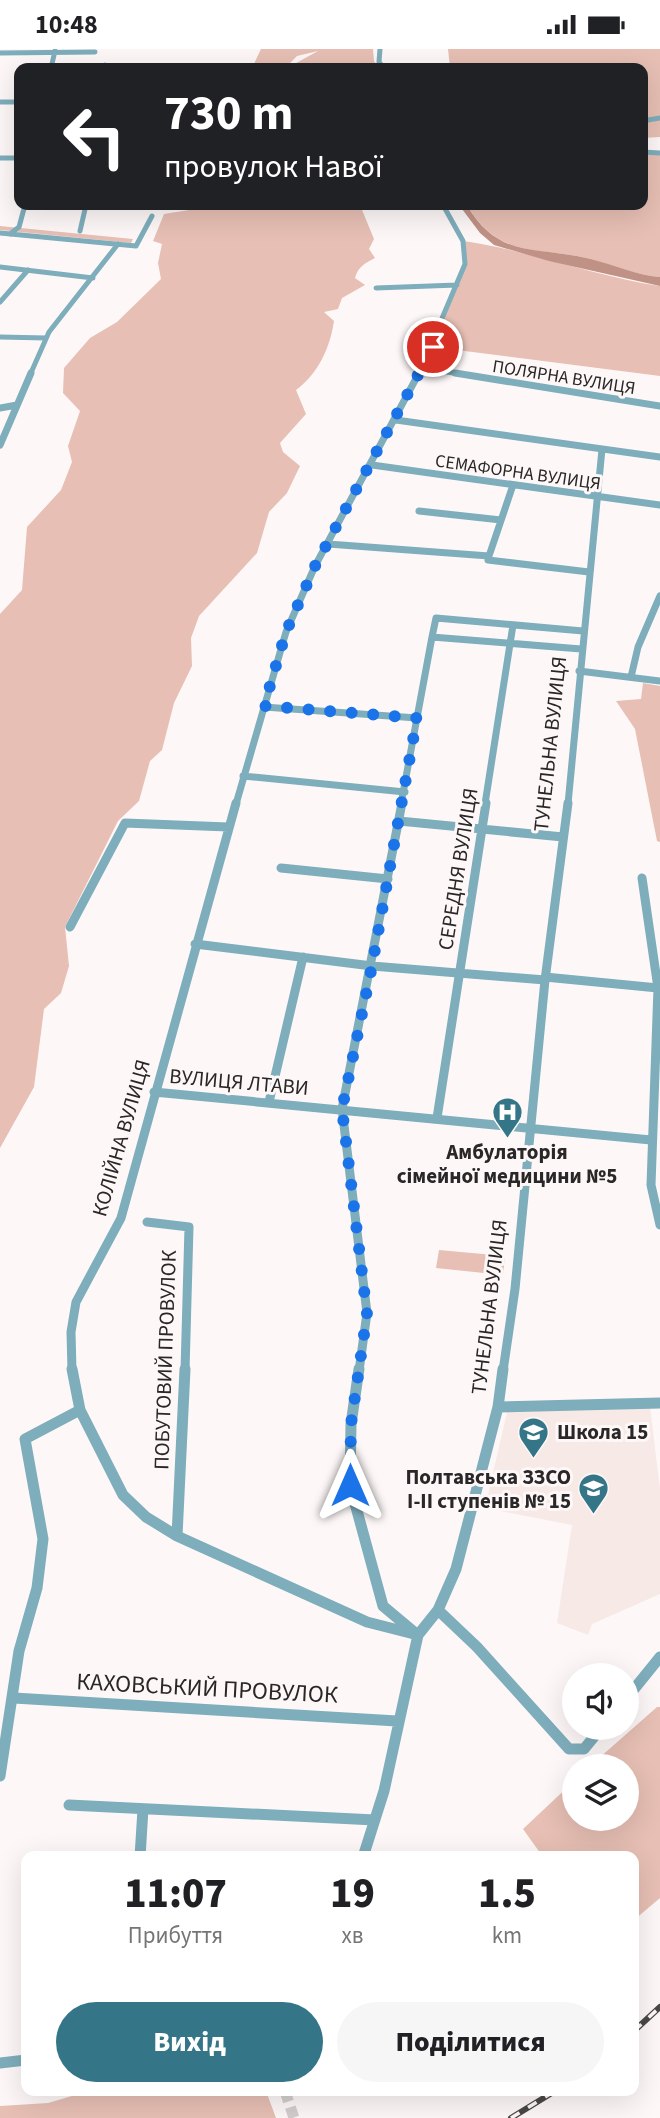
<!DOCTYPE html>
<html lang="uk">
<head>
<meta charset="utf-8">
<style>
	:root { --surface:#fff; --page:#f6f6f6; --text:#202124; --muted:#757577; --accent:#347688 }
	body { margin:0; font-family:"Source Sans 3",sans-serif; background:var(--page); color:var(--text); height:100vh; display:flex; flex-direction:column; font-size:26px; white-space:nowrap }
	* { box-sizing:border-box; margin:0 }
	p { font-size:23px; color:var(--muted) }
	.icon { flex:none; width:38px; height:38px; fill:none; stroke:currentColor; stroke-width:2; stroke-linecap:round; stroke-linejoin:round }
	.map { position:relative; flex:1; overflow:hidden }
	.details { position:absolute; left:21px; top:1802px; width:618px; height:245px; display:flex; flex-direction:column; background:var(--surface); border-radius:14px; box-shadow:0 7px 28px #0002 }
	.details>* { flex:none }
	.guide { position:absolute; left:14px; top:14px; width:634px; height:147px; border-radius:14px; box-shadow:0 7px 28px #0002; background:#202124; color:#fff; overflow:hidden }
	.tools { position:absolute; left:562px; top:1614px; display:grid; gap:14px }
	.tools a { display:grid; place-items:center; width:77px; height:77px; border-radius:50%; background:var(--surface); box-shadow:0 7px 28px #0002; font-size:35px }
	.pin { position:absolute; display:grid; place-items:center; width:60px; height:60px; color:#fff; margin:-30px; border:4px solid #fff; border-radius:50%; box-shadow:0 2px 7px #0007 }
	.me { position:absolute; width:77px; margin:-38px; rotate:0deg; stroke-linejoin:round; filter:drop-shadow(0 0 5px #0008) }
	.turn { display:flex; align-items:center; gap:24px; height:147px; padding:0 35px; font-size:32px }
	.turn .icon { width:91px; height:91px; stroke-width:2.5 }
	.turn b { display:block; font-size:49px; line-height:60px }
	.eta { display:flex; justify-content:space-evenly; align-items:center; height:119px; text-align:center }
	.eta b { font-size:42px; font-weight:800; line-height:49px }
	.cta { display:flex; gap:14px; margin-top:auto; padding:14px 35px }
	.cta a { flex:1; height:80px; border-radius:42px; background:var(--accent); color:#fff; font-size:28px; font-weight:800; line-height:80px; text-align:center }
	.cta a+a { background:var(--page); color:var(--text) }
	.status { display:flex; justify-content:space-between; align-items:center; height:49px; padding:0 35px; background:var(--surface); direction:ltr }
	.status svg { height:19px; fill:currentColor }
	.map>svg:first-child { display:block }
	.built { fill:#f7e9e5 }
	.green { fill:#e7bfb4 }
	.water { fill:#c09185 }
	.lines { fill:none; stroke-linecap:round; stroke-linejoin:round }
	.minor-tunnel { stroke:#d3cecd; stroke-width:11; stroke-dasharray:11 6; stroke-linecap:butt }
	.minor-far3 { stroke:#7eadbb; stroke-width:5 }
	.minor-far2 { stroke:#7eadbb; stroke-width:7 }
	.minor-far1 { stroke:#7eadbb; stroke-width:9 }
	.minor { stroke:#7eadbb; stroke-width:11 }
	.rail-casing { stroke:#4a4747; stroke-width:6 }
	.rail { stroke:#fdf8f7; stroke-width:3.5; stroke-dasharray:10; stroke-linecap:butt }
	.route { stroke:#1a73e8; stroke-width:12; stroke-dasharray:0 21.6 }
	.labels { text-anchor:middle; stroke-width:6; stroke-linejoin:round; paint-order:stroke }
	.far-street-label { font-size:18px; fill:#292727; stroke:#fdf8f7 }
	.street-label { font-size:21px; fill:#292727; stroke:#fdf8f7 }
	.poi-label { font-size:21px; font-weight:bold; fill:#292727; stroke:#fdf8f7 }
	.near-street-label { font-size:24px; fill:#292727; stroke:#fdf8f7 }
</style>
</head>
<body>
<div class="status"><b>10:48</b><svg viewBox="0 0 49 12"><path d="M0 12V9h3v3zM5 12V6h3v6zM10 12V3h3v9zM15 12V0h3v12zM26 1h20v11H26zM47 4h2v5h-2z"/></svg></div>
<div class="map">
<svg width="660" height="2069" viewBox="0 0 660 2069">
	<rect width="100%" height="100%" fill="#fdf8f7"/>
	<!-- built -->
	<path class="built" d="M650 1358 660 1440V1545L592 1575 588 1586 557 1574 572 1476 485 1459 507 1363Z"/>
	<!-- green -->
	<path class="green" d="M261 0H373L374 12 379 19 289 18 318 2 297 7 285 19H252Z
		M448 0H660V88L642 89V19H450Z
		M642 103 660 104V228C636 226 614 217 591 210 539 197 499 211 467 156H642Z
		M220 156H360L374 190 369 200 375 209C366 214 358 217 355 229L365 236 342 249 338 260 324 263 334 272C330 299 318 325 296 341L306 365 280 394 283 403 300 417 287 444 269 463 257 504 199 567 191 589 192 617 174 654 162 701 150 712 139 752 118 772 65 878 69 917 61 944 44 960 34 1038 0 1099V565L22 541 27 478 61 441 72 413 68 397 80 362 63 344 64 319 90 289 117 273 161 230 158 214 162 195 153 192 164 165Z
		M0 177 133 190 131 194 0 181Z
		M463 192C529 201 593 227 660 237V327L433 298 465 215Z
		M643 634 660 637V793L657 792 635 680 616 652 641 650Z
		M439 1201 505 1207 503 1226 436 1219Z
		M657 1658H660V1849L634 1871V1808H543L523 1780 574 1732V1769H626V1717H590Z
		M89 2042H266L276 2069H0V2057L48 2054Z"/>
	<!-- water -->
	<path class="water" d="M459 156H467C498 211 539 197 591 210 614 216 636 226 660 228V237L549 212 494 196 480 184Z"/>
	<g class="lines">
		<!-- minor-tunnel -->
		<path class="minor-tunnel" d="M285 2042 294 2069"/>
		<!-- minor-far3 -->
		<path class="minor-far3" d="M380 0 379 13 384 19
			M0 4 95 3
			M51 19 55 2
			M104 19 105 16
			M0 53H19
			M642 72 660 69
			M642 103 660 104
			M0 109H19
			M397 157 417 156
			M80 182 86 156
			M0 184 136 197 152 167
			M10 185 19 178 25 156
			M0 218 93 229
			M376 239 457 236
			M0 253 28 221
			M0 288 46 289
			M422 319 466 326
			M30 326 49 283 118 195
			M418 326 465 215 463 192 443 156"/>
		<!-- minor-far2 -->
		<path class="minor-far2" d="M455 324 660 357
			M0 359 17 356
			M396 371 660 408
			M0 396 31 324
			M372 416 660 456
			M419 462 501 471
			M328 495 489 507 488 511 589 523
			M489 507 513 436
			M581 600 432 588 436 569 583 582
			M579 622 660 632
			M631 628 638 598 660 547
			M264 658 417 669
			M243 727 405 743
			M236 755 286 583 315 517 419 324
			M401 755 432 588
			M485 755 513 576
			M568 755 602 400"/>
		<!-- minor-far1 -->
		<path class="minor-far1" d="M399 772 563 788
			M281 819 388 830
			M642 829 658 939 651 1136 660 1176
			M70 878 125 774 228 778
			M195 895 372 917 545 931
			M545 928 658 939
			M154 1043 651 1091
			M269 1053 303 908
			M437 1069 486 754
			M147 1173 189 1178 185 1322
			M72 1322 71 1283 76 1253 121 1169 236 754
			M359 1322 367 1264 342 1060 402 754
			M503 1322 515 1240 545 931 568 754"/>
		<!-- minor -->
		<path class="minor" d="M72 1320 80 1361 123 1446 146 1468 177 1487 367 1573 418 1586
			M359 1320 351 1375 350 1436 383 1557 414 1583
			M498 1358 660 1354
			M177 1487 185 1320
			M438 1561 477 1598 569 1700H584L602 1678
			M14 1649 397 1672
			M626 1650 660 1608
			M0 1727 19 1602 37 1539 43 1490 25 1390 80 1361
			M69 1756 375 1771
			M140 1808 143 1760
			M363 1808 384 1742 418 1586 438 1561 456 1520 498 1358 503 1320
			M0 2014 26 2011"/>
		<defs>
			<path id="rail" d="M634 1982 660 1958
				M511 2069 555 2042"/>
		</defs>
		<!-- rail casing -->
		<use href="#rail" class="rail-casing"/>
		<!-- rail -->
		<use href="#rail" class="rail"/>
	</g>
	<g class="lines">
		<!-- route -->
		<path class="route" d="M350 1436 351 1375 367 1265 342 1060 372 917 417 669 264 657 286 583 315 517 433 298"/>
	</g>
	<!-- icons -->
	<defs>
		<symbol id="hospital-pin" viewBox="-11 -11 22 30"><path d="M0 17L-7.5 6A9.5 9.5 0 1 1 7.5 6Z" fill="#347688" stroke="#fdf8f7"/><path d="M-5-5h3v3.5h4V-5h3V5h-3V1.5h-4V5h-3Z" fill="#fff"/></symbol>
		<symbol id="school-pin" viewBox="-11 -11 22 30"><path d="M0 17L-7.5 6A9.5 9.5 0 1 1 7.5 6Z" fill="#347688" stroke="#fdf8f7"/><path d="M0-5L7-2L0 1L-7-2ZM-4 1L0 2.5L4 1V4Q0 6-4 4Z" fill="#fff"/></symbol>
	</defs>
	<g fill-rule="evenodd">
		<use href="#hospital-pin" x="490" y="1046" width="35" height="47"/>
		<use href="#school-pin" x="516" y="1366" width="35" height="47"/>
		<use href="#school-pin" x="576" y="1422" width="35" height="47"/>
	</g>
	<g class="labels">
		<!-- far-street labels -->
		<g class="far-street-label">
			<text transform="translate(564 328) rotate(9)" y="6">ПОЛЯРНА ВУЛИЦЯ</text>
			<text transform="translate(518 423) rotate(8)" y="6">СЕМАФОРНА ВУЛИЦЯ</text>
		</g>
		<!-- street labels -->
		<g class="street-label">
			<text transform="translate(550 695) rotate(-84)" y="7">ТУНЕЛЬНА ВУЛИЦЯ</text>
			<text transform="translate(458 820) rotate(-81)" y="7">СЕРЕДНЯ ВУЛИЦЯ</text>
			<text transform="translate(239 1033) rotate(5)" y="7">ВУЛИЦЯ ЛТАВИ</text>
			<text transform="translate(121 1089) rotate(-74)" y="7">КОЛІЙНА ВУЛИЦЯ</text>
			<text transform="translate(489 1258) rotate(-83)" y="7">ТУНЕЛЬНА ВУЛИЦЯ</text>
			<text transform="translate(165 1311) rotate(-88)" y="7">ПОБУТОВИЙ ПРОВУЛОК</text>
		</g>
		<!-- poi labels -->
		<g class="poi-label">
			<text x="507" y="1110">Амбулаторія<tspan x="507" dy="24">сімейної медицини №5</tspan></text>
			<text x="557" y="1390" text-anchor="start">Школа 15</text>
			<text x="571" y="1435" text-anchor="end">Полтавська ЗЗСО<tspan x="571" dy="24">І-ІІ ступенів № 15</tspan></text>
		</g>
		<!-- near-street labels -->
		<g class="near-street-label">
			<text transform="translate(207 1639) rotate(3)" y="8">КАХОВСЬКИЙ ПРОВУЛОК</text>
		</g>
	</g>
</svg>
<div class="tools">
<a><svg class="icon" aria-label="sound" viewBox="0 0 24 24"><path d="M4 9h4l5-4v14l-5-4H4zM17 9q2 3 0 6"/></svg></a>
<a><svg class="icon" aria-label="layers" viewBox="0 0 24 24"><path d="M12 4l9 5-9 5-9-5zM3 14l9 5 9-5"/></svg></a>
</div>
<div class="pin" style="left:433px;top:298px;background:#d93025"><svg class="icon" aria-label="arrive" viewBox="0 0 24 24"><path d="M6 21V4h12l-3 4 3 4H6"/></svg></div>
<svg class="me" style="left:350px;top:1436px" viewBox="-20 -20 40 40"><path d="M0-17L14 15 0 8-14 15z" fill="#1a73e8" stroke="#fff" stroke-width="4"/></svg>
<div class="guide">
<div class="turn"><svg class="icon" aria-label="left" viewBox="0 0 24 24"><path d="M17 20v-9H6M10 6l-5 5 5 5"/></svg><div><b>730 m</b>провулок Навої</div></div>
</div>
<section class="details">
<div class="eta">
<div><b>11:07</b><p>Прибуття</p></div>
<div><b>19</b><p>хв</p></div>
<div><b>1.5</b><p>km</p></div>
</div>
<div class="cta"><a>Вихід</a><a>Поділитися</a></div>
</section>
</div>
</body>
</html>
